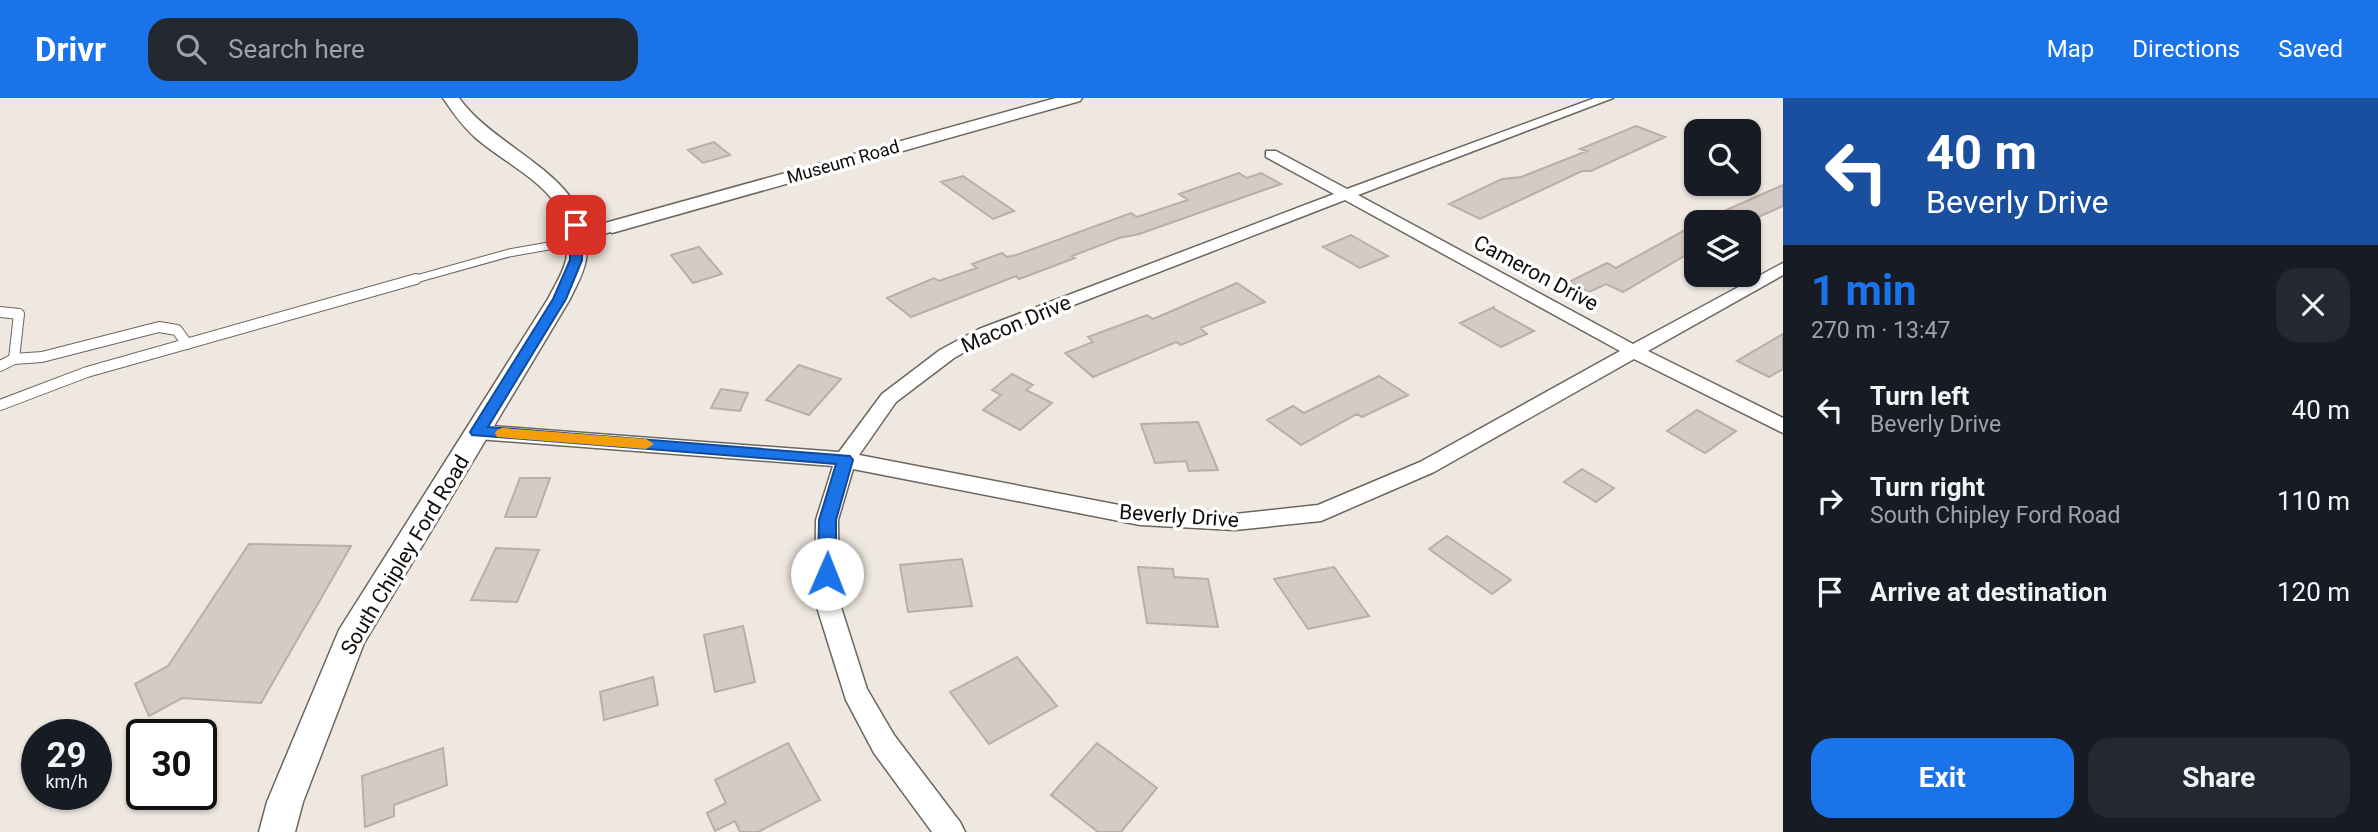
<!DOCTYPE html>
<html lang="en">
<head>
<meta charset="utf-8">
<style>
	:root { --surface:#171b24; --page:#242831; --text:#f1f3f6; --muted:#9ea1a6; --accent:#1a73e8 }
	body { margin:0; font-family:Roboto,sans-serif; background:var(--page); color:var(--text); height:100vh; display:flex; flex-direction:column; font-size:26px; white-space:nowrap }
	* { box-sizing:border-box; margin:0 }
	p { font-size:23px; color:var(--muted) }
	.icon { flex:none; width:38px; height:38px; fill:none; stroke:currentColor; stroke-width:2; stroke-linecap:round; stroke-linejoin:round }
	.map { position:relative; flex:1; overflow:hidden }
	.details { display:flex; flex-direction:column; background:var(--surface); width:595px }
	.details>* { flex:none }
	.top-card { background:#1a4fa0; color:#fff; overflow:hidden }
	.tools { position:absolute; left:1684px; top:21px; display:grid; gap:14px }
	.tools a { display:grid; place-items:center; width:77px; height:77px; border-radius:14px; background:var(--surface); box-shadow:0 2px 5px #0004; font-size:35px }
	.speed { position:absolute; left:21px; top:621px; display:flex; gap:14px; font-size:35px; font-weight:700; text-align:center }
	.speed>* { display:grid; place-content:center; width:91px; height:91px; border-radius:50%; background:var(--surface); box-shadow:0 2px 5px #0004; line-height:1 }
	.speed small { font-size:18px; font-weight:400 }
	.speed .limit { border:4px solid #111; border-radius:10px; background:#fff; color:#111 }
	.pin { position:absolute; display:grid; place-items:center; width:60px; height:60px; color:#fff; margin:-30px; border-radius:14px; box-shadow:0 4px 10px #0006 }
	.me { position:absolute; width:77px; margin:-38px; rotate:1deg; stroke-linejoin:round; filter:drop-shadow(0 0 5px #0008) }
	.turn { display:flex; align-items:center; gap:24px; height:147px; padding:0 28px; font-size:32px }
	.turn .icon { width:91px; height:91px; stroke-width:2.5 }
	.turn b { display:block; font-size:49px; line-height:60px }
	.round { display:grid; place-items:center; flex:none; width:74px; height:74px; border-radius:21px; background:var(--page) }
	.summary { display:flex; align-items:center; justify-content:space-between; height:119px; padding:0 28px }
	h1 { font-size:42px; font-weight:700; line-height:52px; color:var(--accent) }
	.button { display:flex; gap:14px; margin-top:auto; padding:14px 28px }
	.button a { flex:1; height:80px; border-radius:21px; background:var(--accent); color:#fff; font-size:28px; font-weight:700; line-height:80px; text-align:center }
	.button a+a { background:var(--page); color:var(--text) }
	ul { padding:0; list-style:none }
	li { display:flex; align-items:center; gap:21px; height:91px; padding:0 28px }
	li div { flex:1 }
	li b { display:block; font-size:26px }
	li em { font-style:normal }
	header { display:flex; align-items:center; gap:42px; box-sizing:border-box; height:98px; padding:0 35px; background:var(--accent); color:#fff }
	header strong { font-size:33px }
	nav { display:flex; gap:38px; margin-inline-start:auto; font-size:24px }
	.search { width:490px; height:63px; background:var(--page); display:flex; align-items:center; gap:18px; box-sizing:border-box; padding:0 24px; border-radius:21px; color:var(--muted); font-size:26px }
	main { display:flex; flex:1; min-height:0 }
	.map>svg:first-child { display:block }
	.building { fill:#d5cbc6; stroke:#b8aeaa; stroke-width:2 }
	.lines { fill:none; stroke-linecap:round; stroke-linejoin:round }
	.service-far1-casing { stroke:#6c665f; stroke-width:9 }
	.service-casing { stroke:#6c665f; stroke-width:12 }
	.minor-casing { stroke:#6c665f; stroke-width:3 }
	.tertiary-casing { stroke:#6c665f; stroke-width:3 }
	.service-far1 { stroke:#fff; stroke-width:7 }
	.service { stroke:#fff; stroke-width:10 }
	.minor { fill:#fff; fill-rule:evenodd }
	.tertiary { fill:#fff; fill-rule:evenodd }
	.route { fill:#1a73e8; stroke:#114b97; stroke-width:2 }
	.slow { fill:#f59e0b }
	.labels { text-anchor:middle; stroke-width:7; stroke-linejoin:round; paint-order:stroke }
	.far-street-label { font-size:18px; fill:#100d0b; stroke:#fff }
	.street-label { font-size:21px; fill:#100d0b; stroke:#fff }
</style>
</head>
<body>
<header>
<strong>Drivr</strong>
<div class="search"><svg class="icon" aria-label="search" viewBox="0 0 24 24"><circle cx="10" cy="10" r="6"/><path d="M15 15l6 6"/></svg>Search here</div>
<nav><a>Map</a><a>Directions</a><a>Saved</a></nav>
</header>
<main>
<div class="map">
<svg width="1783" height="734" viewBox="0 0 1783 734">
	<rect width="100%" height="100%" fill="#eee8e0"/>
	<!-- building -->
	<path class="building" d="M1636 28 1665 39 1591 73H1582L1480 121 1449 106 1502 81 1521 79 1587 53 1580 51Z
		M714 44 730 57 703 65 688 52Z
		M1239 75 1247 80 1261 75 1281 86 1139 136 1119 140 1072 158 1075 160 1019 181 1016 178 911 219 887 200 934 180 939 183 977 170 972 166 1002 155 1007 159 1016 157 1131 115 1137 119 1188 102 1179 96Z
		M963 78 1014 113 993 121 941 84Z
		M1783 87V108L1747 124H1699Z
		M1696 126V151L1623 194 1606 186 1589 194 1569 184 1607 165 1616 170Z
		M1351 137 1388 158 1360 170 1323 149Z
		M699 149 722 176 693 185 671 157Z
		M1237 185 1265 204 1200 230 1207 236 1181 247 1176 244 1093 279 1065 255 1093 244 1088 239 1147 217 1153 221Z
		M1494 209V211L1534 233 1501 249 1460 225Z
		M1783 236V271L1769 279 1737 263Z
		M799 267 841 281 809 317 766 302Z
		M1012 276 1033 287 1026 292 1052 305 1020 332 983 312 1001 297 992 292Z
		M1379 278 1408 297 1362 319 1357 316 1301 347 1267 322 1293 308 1304 315Z
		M721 291 748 295 740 313 711 310Z
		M1697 312 1736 333 1705 355 1667 333Z
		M1198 324 1218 372 1189 373 1186 363 1155 365 1141 326Z
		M1582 371 1614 390 1596 404 1564 384Z
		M520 380H550L536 419H505Z
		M1447 438 1511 482 1492 496 1429 451Z
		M249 446 351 448 261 605 182 600 149 618 135 586 168 568Z
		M496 450 539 452 517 504 471 502Z
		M962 461 972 508 908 514 900 467Z
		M1138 469 1173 471 1174 479 1208 481 1218 529 1147 525Z
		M1334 469 1369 518 1308 531 1274 481Z
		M743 528 755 584 715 594 704 537Z
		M1017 559 1057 608 989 646 950 594Z
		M653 579 658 607 604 622 600 594Z
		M788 645 820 702 758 734H740L735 723 715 733 707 715 726 705 715 682Z
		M1097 645 1157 690 1121 734H1098L1051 697Z
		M443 650 447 687 394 707V718L365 729 362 678Z"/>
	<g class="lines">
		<defs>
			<path id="service-far1" d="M409 183 509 155 577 143"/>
			<path id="service" d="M0 214 19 216 14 261 0 268
				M14 261 42 259 159 229 177 232 187 246
				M0 307 87 274 416 181"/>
			<path id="minor" d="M1595 0H1613L1358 97 1633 246 1783 165V177L1648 253 1783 320V335L1634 261 1434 374 1321 423 1235 432 1140 427 853 371 838 422 839 503 867 591 894 637 960 724 965 734H932L874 655 846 602 815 503 816 422 833 368 478 341 471 339 468 334 471 329 478 327 839 354 882 296 940 252 979 231 1334 96 1266 59V53H1276L1347 91ZM1345 102 1620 253 1420 364 1318 407 1235 416 1140 411 859 357 896 304 954 260 991 239Z
				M612 124 620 129 618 132 578 143 570 138 572 135Z"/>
			<path id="tertiary" d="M443 0H459C499 56 598 79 586 161 584 175 576 188 570 201L364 545 303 704 295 734H259L267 704 339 532 548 201C554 189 563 175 566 162 578 95 518 76 477 41 463 29 453 15 443 0Z
				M1056 0H1082L1080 3 619 133 612 135 602 129 605 125Z"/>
		</defs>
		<!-- service-far1 casing -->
		<use href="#service-far1" class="service-far1-casing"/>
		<!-- service casing -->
		<use href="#service" class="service-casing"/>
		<!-- minor casing -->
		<use href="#minor" class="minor-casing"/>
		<!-- tertiary casing -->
		<use href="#tertiary" class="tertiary-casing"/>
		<!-- service-far1 -->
		<use href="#service-far1" class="service-far1"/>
		<!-- service -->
		<use href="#service" class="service"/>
		<!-- minor -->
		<use href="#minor" class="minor"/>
		<!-- tertiary -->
		<use href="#tertiary" class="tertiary"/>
	</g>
	<!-- route -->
	<path class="route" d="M576 123 582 127V162L566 201 488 329 850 358 853 362 836 422V476L833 481H821L818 476 819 422 836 366 472 337 470 334 553 201 570 162V127Z"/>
	<!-- slow -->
	<path class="slow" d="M502 330 646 341 654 346 646 351 497 339 495 335 497 332Z"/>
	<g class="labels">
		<!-- far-street labels -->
		<g class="far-street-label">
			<text transform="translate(843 64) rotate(-16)" y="6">Museum Road</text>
		</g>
		<!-- street labels -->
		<g class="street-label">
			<text transform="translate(1536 175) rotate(28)" y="7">Cameron Drive</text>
			<text transform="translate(1016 226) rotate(-23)" y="7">Macon Drive</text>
			<text transform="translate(1179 418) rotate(4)" y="7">Beverly Drive</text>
			<text transform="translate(405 457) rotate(-59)" y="7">South Chipley Ford Road</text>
		</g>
	</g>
</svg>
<div class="tools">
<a><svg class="icon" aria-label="search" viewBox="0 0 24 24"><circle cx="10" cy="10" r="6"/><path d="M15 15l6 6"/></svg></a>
<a><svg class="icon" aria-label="layers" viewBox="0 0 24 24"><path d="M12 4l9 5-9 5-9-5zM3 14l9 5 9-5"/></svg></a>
</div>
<div class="speed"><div>29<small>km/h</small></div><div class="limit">30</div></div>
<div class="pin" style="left:576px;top:127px;background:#d93025"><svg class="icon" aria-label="arrive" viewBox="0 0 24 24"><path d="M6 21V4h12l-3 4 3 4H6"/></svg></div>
<svg class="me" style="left:827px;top:476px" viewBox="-20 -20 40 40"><circle r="19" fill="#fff"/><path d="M0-13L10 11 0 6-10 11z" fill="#1a73e8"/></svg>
</div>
<section class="details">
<div class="top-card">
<div class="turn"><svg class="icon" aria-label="left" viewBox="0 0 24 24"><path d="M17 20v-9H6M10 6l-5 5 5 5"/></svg><div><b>40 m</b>Beverly Drive</div></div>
</div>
<div class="summary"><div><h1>1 min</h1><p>270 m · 13:47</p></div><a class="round"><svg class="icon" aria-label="close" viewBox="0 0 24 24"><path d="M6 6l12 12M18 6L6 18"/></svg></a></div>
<ul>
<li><svg class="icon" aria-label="left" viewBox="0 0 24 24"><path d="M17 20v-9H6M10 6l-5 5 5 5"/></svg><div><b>Turn left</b><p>Beverly Drive</p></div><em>40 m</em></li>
<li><svg class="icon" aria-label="right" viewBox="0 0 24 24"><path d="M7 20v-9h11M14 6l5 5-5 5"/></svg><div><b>Turn right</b><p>South Chipley Ford Road</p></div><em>110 m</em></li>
<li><svg class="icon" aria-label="arrive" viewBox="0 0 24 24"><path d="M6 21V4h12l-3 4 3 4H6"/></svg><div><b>Arrive at destination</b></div><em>120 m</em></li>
</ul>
<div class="button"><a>Exit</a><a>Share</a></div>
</section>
</main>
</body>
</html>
